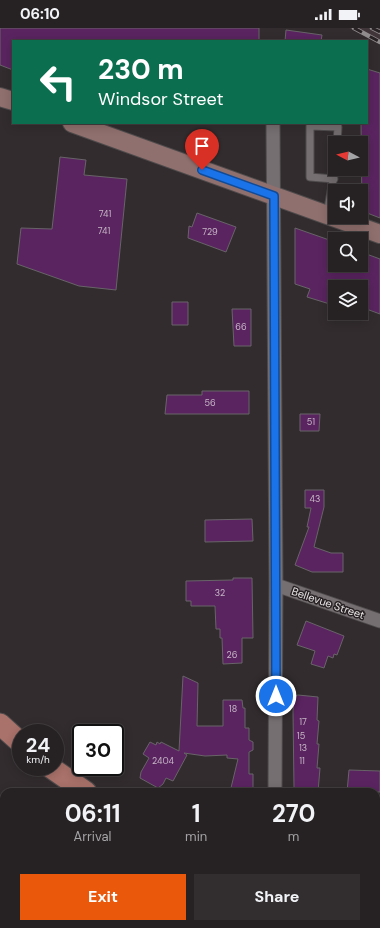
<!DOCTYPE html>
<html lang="en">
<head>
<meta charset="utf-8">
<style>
	:root { --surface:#262122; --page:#322e2f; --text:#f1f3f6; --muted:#a4a3a5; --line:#423e40; --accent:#ea580c }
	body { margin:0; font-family:"DM Sans",sans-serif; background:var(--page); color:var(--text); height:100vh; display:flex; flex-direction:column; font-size:15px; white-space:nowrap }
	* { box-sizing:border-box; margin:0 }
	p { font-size:13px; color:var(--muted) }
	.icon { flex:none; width:22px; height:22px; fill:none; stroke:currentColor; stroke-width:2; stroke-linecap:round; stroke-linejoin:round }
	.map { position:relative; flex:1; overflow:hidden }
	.sheet { position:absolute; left:0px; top:760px; width:380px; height:140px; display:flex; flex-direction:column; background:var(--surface); border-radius:12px 12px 0 0; box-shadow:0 2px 10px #0003,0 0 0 1px var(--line) }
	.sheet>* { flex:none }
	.top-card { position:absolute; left:12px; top:12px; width:356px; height:84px; border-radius:0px; box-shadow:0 2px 10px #0003,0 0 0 1px var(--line); background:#0b6e4f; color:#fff; overflow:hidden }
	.needle { width:26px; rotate:277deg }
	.controls { position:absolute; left:328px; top:108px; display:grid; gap:8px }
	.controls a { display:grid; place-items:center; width:40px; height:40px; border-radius:0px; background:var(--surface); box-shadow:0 2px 10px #0003,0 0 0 1px var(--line); font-size:20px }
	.speed { position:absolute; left:12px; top:696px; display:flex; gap:8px; font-size:20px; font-weight:700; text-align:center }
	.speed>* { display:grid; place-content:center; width:52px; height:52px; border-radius:50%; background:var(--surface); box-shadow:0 2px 10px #0003,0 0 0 1px var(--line); line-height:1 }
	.speed small { font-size:10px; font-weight:400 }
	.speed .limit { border:2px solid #111; border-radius:6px; background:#fff; color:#111 }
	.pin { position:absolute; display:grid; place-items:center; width:34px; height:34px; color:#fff; margin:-41px -17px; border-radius:50% 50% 50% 0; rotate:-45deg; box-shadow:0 0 4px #0007 }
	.pin .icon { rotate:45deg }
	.me { position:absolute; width:44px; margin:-22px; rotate:0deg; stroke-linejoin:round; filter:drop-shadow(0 0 3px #0008) }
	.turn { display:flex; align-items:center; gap:14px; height:84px; padding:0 20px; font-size:18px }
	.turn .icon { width:52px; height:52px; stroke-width:2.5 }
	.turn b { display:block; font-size:28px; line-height:34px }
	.eta { display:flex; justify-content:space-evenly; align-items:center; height:68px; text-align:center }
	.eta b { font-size:24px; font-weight:700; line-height:28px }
	.action { display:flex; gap:8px; margin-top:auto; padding:8px 20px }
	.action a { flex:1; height:46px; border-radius:0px; background:var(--accent); color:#fff; font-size:16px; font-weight:700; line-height:46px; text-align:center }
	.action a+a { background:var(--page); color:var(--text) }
	.status { display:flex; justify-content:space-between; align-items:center; height:28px; padding:0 20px; background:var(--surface); direction:ltr }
	.status svg { height:11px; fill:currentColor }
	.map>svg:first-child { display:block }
	.built { fill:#403539 }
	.building { fill:#5a2460; stroke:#686468 }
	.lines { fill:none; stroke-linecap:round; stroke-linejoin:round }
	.service-casing { stroke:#4f4b4c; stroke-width:9 }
	.minor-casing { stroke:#4f4b4c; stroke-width:15 }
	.secondary-casing { stroke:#4f4b4c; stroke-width:20 }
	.primary-casing { stroke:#4f4b4c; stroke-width:23 }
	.service { stroke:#766f71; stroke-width:7 }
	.minor { stroke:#766f71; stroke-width:13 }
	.secondary { stroke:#90706e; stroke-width:18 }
	.primary { stroke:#a9726a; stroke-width:21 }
	.rail-casing { stroke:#918c8e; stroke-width:4.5 }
	.rail { stroke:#282224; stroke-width:3; stroke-dasharray:9; stroke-linecap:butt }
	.route-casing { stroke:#114b97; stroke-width:10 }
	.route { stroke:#1a73e8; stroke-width:7 }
	.labels { text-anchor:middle; stroke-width:3; stroke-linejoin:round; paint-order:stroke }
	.number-label { font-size:9px; fill:#c6b6c5 }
	.street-label { font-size:11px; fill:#eae6e7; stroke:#282224 }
</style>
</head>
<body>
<div class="status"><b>06:10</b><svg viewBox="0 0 49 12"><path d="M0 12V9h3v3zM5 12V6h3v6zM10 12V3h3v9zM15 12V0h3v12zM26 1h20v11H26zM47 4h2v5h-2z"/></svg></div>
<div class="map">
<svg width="380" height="900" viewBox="0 0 380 900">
	<rect width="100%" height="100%" fill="#322c2e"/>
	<!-- built -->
	<path class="built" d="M349 0H380V16Z"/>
	<!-- building -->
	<path class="building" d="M0 0H259V13H13V42L0 37Z
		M286 2 322 7 321 13H285Z
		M367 41 380 45V190L362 183 361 95H367Z
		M60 129 86 132 84 147 127 151 116 262 79 258 17 236 21 200 52 201Z
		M197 185 236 199 226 224 188 210 189 198 192 199Z
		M295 200 335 214V237H361V224L380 231V286L361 279V259H335L333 277 307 269 310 261 295 256Z
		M172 274H188V297H172Z
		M232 281H251V318H234Z
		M202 363H249V386H165L167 367H202Z
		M300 386H320L319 403H300Z
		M305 462H324V479L314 519 331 525H343V544H312L295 537 309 499H307L311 480H305Z
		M252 491 253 513 205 514V492Z
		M233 550H252L253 610H242V635L223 636 222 610H220V601H216L215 578H191V573H186V553L233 552Z
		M306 593 344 608 337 627 334 626 333 630 328 628 324 640 311 636 315 623 297 617Z
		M183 648 198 655 197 698H223V672H242L243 680H245V700H249V712L253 714V722L249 724V746H253V764H230L238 731 227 730V727L205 728 184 725 187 727 173 753 166 750 163 756 158 760 140 750 141 744 149 730 143 726 150 714 156 717 157 714 160 716 161 714 179 723Z
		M298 667 318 669 317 692 319 693 317 716H319L317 740H320L318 764H304V763L294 760 293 683 294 668Z
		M349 742 380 743V764H347Z"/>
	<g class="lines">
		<defs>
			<path id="service" d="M334 151 310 149V98L338 99 337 115
				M327 186 335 141"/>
			<path id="minor" d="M273 95 276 557 275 764
				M276 557 380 593
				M175 900 176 896"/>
			<path id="secondary" d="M0 69 13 73
				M72 95 380 206"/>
			<path id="primary" d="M0 696 21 715
				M50 739 86 764
				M339 896 347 900"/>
		</defs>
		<!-- service casing -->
		<use href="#service" class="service-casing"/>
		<!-- minor casing -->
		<use href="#minor" class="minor-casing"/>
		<!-- secondary casing -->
		<use href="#secondary" class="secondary-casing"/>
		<!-- primary casing -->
		<use href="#primary" class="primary-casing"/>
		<!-- service -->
		<use href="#service" class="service"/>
		<!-- minor -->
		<use href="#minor" class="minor"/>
		<!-- secondary -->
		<use href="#secondary" class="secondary"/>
		<!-- primary -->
		<use href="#primary" class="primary"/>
		<defs>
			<path id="rail" d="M354 0 380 14
				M372 0 380 4"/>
		</defs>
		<!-- rail casing -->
		<use href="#rail" class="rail-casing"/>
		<!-- rail -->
		<use href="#rail" class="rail"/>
	</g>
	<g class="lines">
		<defs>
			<path id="route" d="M202 142 274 168 276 668"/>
		</defs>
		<!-- route casing -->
		<use href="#route" class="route-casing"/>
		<!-- route -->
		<use href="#route" class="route"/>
	</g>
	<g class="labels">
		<!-- number labels -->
		<g class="number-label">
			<text x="105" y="189">741</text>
			<text x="104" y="206">741</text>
			<text x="210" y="207">729</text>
			<text x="241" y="302">66</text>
			<text x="210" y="378">56</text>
			<text x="311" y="397">51</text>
			<text x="315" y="474">43</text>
			<text x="220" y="568">32</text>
			<text x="232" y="630">26</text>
			<text x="233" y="684">18</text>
			<text x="303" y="697">17</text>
			<text x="301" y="711">15</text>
			<text x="303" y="723">13</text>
			<text x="163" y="736">2404</text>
			<text x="302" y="736">11</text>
		</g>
		<!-- street labels -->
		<g class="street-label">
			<text transform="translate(328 575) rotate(19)" y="4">Bellevue Street</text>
		</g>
	</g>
</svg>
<div class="controls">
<a><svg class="needle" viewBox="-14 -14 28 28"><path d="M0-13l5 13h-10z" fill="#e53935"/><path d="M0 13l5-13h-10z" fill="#a4a3a5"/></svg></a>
<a><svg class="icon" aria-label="sound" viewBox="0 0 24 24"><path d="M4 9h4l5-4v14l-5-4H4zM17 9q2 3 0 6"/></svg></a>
<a><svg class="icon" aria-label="search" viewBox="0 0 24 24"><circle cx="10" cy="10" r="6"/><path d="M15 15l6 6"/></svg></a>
<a><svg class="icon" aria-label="layers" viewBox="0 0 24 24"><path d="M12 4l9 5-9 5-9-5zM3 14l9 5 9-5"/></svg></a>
</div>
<div class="speed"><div>24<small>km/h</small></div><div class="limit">30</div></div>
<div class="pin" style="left:202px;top:142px;background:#d93025"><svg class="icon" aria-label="arrive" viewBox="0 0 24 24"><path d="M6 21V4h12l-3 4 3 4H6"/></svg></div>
<svg class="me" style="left:276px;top:668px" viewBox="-20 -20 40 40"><circle r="17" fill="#1a73e8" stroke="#fff" stroke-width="3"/><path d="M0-11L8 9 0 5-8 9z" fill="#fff"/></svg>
<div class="top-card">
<div class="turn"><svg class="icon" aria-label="left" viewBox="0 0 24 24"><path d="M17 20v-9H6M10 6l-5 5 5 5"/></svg><div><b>230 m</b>Windsor Street</div></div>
</div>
<section class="sheet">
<div class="eta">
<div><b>06:11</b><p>Arrival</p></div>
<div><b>1</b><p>min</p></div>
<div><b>270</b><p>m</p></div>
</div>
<div class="action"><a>Exit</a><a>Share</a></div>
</section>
</div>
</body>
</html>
